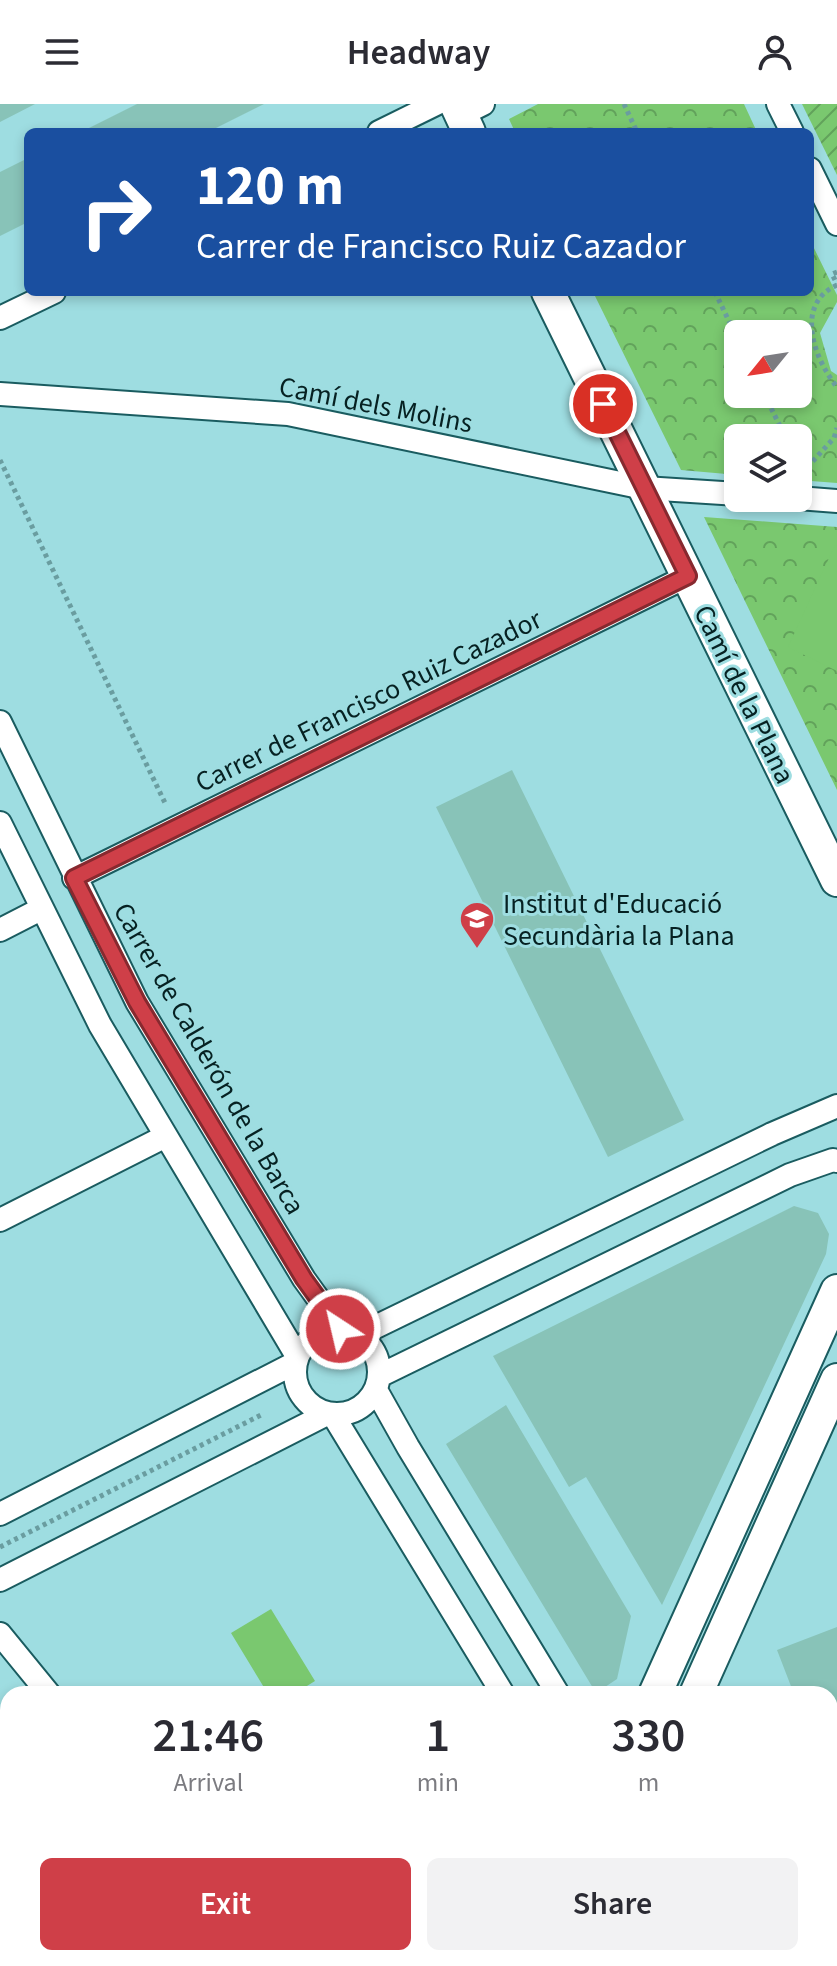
<!DOCTYPE html>
<html lang="en">
<head>
<meta charset="utf-8">
<style>
	:root { --surface:#fff; --page:#f2f2f3; --text:#2b2b33; --muted:#7c7c81; --accent:#cf3f48 }
	body { margin:0; font-family:"Source Sans 3",sans-serif; background:var(--page); color:var(--text); height:100vh; display:flex; flex-direction:column; font-size:30px; white-space:nowrap }
	* { box-sizing:border-box; margin:0 }
	p { font-size:26px; color:var(--muted) }
	.icon { flex:none; width:44px; height:44px; fill:none; stroke:currentColor; stroke-width:2; stroke-linecap:round; stroke-linejoin:round }
	.map { position:relative; flex:1; overflow:hidden }
	.side { position:absolute; left:0px; top:1582px; width:838px; height:280px; display:flex; flex-direction:column; background:var(--surface); border-radius:24px 24px 0 0; box-shadow:0 4px 12px #0003 }
	.side>* { flex:none }
	.top-card { position:absolute; left:24px; top:24px; width:790px; height:168px; border-radius:12px; box-shadow:0 4px 12px #0003; background:#1a4fa0; color:#fff; overflow:hidden }
	.needle { width:52px; rotate:240deg }
	.fabs { position:absolute; left:724px; top:216px; display:grid; gap:16px }
	.fabs a { display:grid; place-items:center; width:88px; height:88px; border-radius:12px; background:var(--surface); box-shadow:0 4px 12px #0003; font-size:40px }
	.pin { position:absolute; display:grid; place-items:center; width:68px; height:68px; color:#fff; margin:-34px; border:4px solid #fff; border-radius:50%; box-shadow:0 2px 8px #0007 }
	.me { position:absolute; width:88px; margin:-44px; rotate:325deg; stroke-linejoin:round; filter:drop-shadow(0 0 6px #0008) }
	.turn { display:flex; align-items:center; gap:28px; height:168px; padding:0 40px; font-size:36px }
	.turn .icon { width:104px; height:104px; stroke-width:2.5 }
	.turn b { display:block; font-size:56px; line-height:68px }
	.eta { display:flex; justify-content:space-evenly; align-items:center; height:136px; text-align:center }
	.eta b { font-size:48px; font-weight:600; line-height:56px }
	.primary-button { display:flex; gap:16px; margin-top:auto; padding:16px 40px }
	.primary-button a { flex:1; height:92px; border-radius:12px; background:var(--accent); color:#fff; font-size:32px; font-weight:600; line-height:92px; text-align:center }
	.primary-button a+a { background:var(--page); color:var(--text) }
	header { display:flex; justify-content:space-between; align-items:center; height:104px; padding:0 40px; background:var(--surface); font-size:36px; font-weight:600 }
	.map>svg:first-child { display:block }
	.forest { fill:url(#forest-crowns); fill-rule:evenodd }
	.garden { fill:url(#garden-furrows) }
	.pitch { fill:#7ac86f }
	.building { fill:#88c3b8 }
	.lines { fill:none; stroke-linecap:round; stroke-linejoin:round }
	.street-casing { stroke:#1a5c60; stroke-width:26 }
	.secondary-casing { stroke:#1a5c60; stroke-width:36 }
	.path { stroke:#6a9da0; stroke-width:5; stroke-dasharray:4 4; stroke-linecap:butt }
	.street { stroke:#fff; stroke-width:22 }
	.secondary { stroke:#fff; stroke-width:32 }
	.route-casing { stroke:#87292f; stroke-width:20 }
	.route { stroke:#cf3f48; stroke-width:14 }
	.labels { text-anchor:middle; stroke-width:6; stroke-linejoin:round; paint-order:stroke }
	.street-label { font-size:28px; fill:#062122; stroke:#9edde1 }
	.poi-label { font-size:28px; fill:#062122; stroke:#9edde1; text-anchor:start }
</style>
</head>
<body>
<header><svg class="icon" aria-label="menu" viewBox="0 0 24 24"><path d="M4 6h16M4 12h16M4 18h16"/></svg>Headway<svg class="icon" aria-label="person" viewBox="0 0 24 24"><circle cx="12" cy="8" r="4"/><path d="M4 21q1-7 8-7t8 7"/></svg></header>
<div class="map">
<svg width="837" height="1862" viewBox="0 0 837 1862">
	<defs>
		<pattern id="forest-crowns" width="20" height="18" patternUnits="userSpaceOnUse" patternTransform="scale(2)"><rect width="20" height="18" fill="#7ac86f"/><path d="M2 6a3 3 0 1 1 6 0M12 15a3 3 0 1 1 6 0" fill="none" stroke="#62a25b"/></pattern>
		<pattern id="garden-furrows" width="10" height="10" patternUnits="userSpaceOnUse" patternTransform="scale(2)"><rect width="10" height="10" fill="#7ac86f"/><path d="M-1 1l2-2M0 10L10 0M9 11l2-2" fill="none" stroke="#62a25b"/></pattern>
	</defs>
	<rect width="100%" height="100%" fill="#9edde1"/>
	<!-- forest -->
	<path class="forest" d="M538 0H744L757 28H515L509 15Z
		M810 136 837 191V198L820 229 831 267 837 271V379L798 376V334H738V371L681 366 593 188H810ZM798 230V290H738V230Z
		M704 413 837 423V686Z"/>
	<!-- garden -->
	<path class="garden" d="M802 0H837V71Z"/>
	<!-- pitch -->
	<path class="pitch" d="M835 441 837 442V567L788 543Z
		M271 1505 315 1577 294 1590H268L231 1529Z"/>
	<!-- building -->
	<path class="building" d="M0 0H35L0 18Z
		M137 0H264L208 28H81Z
		M28 54V118L0 132V68Z
		M512 666 684 1016 608 1053 436 703Z
		M794 1102 818 1109 829 1130 826 1150 662 1501 586 1373 569 1383 493 1252Z
		M506 1301 631 1512 617 1575 596 1589 446 1340Z
		M837 1523V1603L830 1606V1590H794L777 1546Z
		M833 1671 837 1679V1789L830 1777V1673Z
		M624 1854H664L669 1862H621Z"/>
	<g class="lines">
		<defs>
			<path id="street" d="M778 0 792 28
				M461 11 483 0
				M379 28 436 0
				M810 65 837 120
				M0 214 54 188
				M0 290 288 310 644 384 738 390
				M798 394 837 397
				M0 618 137 898 304 1175 340 1225
				M0 719 100 921 297 1252
				M74 774 688 472
				M0 826 41 805
				M0 1116 166 1032
				M295 1268a42 42 0 1 1 84 0a42 42 0 1 1-84 0Z
				M359 1231 772 1030 837 1002
				M379 1272 790 1071 833 1056 837 1057
				M376 1286 408 1343 558 1590
				M333 1311 503 1590
				M0 1410 295 1259
				M0 1476 327 1310
				M0 1530 49 1590
				M264 1854 270 1862
				M715 1854 720 1862
				M18 1862 27 1854
				M234 1862 242 1854"/>
			<path id="secondary" d="M456 0 469 28
				M548 188 837 776
				M655 1590 837 1187
				M696 1590 837 1276
				M542 1862 545 1854
				M571 1862 575 1854"/>
		</defs>
		<!-- street casing -->
		<use href="#street" class="street-casing"/>
		<!-- secondary casing -->
		<use href="#secondary" class="secondary-casing"/>
		<!-- path -->
		<path class="path" d="M624 0 637 28
			M837 168 832 170 837 180
			M837 181C793 201 815 256 837 283
			M715 188 738 236
			M764 290 786 334
			M0 356 166 701
			M802 369 834 334 837 324
			M0 1443 261 1311"/>
		<!-- street -->
		<use href="#street" class="street"/>
		<!-- secondary -->
		<use href="#secondary" class="secondary"/>
	</g>
	<g class="lines">
		<defs>
			<path id="route" d="M340 1225 304 1175 137 898 74 774 688 472 603 300"/>
		</defs>
		<!-- route casing -->
		<use href="#route" class="route-casing"/>
		<!-- route -->
		<use href="#route" class="route"/>
	</g>
	<!-- icons -->
	<defs>
		<symbol id="school-pin" viewBox="-11 -11 22 30"><path d="M0 17L-7.5 6A9.5 9.5 0 1 1 7.5 6Z" fill="#cf3f48" stroke="#9edde1"/><path d="M0-5L7-2L0 1L-7-2ZM-4 1L0 2.5L4 1V4Q0 6-4 4Z" fill="#fff"/></symbol>
	</defs>
	<g fill-rule="evenodd">
		<use href="#school-pin" x="457" y="795" width="40" height="54"/>
	</g>
	<g class="labels">
		<!-- street labels -->
		<g class="street-label">
			<text transform="translate(376 300) rotate(11)" y="10">Camí dels Molins</text>
			<text transform="translate(745 590) rotate(64)" y="10">Camí de la Plana</text>
			<text transform="translate(368 596) rotate(-26)" y="10">Carrer de Francisco Ruiz Cazador</text>
			<text transform="translate(210 954) rotate(60)" y="10">Carrer de Calderón de la Barca</text>
		</g>
		<!-- poi labels -->
		<g class="poi-label">
			<text x="503" y="809">Institut d'Educació<tspan x="503" dy="32">Secundària la Plana</tspan></text>
		</g>
	</g>
</svg>
<div class="fabs">
<a><svg class="needle" viewBox="-14 -14 28 28"><path d="M0-13l5 13h-10z" fill="#e53935"/><path d="M0 13l5-13h-10z" fill="#7c7c81"/></svg></a>
<a><svg class="icon" aria-label="layers" viewBox="0 0 24 24"><path d="M12 4l9 5-9 5-9-5zM3 14l9 5 9-5"/></svg></a>
</div>
<div class="pin" style="left:603px;top:300px;background:#d93025"><svg class="icon" aria-label="arrive" viewBox="0 0 24 24"><path d="M6 21V4h12l-3 4 3 4H6"/></svg></div>
<svg class="me" style="left:340px;top:1225px" viewBox="-20 -20 40 40"><circle r="17" fill="#cf3f48" stroke="#fff" stroke-width="3"/><path d="M0-11L8 9 0 5-8 9z" fill="#fff"/></svg>
<div class="top-card">
<div class="turn"><svg class="icon" aria-label="right" viewBox="0 0 24 24"><path d="M7 20v-9h11M14 6l5 5-5 5"/></svg><div><b>120 m</b>Carrer de Francisco Ruiz Cazador</div></div>
</div>
<section class="side">
<div class="eta">
<div><b>21:46</b><p>Arrival</p></div>
<div><b>1</b><p>min</p></div>
<div><b>330</b><p>m</p></div>
</div>
<div class="primary-button"><a>Exit</a><a>Share</a></div>
</section>
</div>
</body>
</html>
